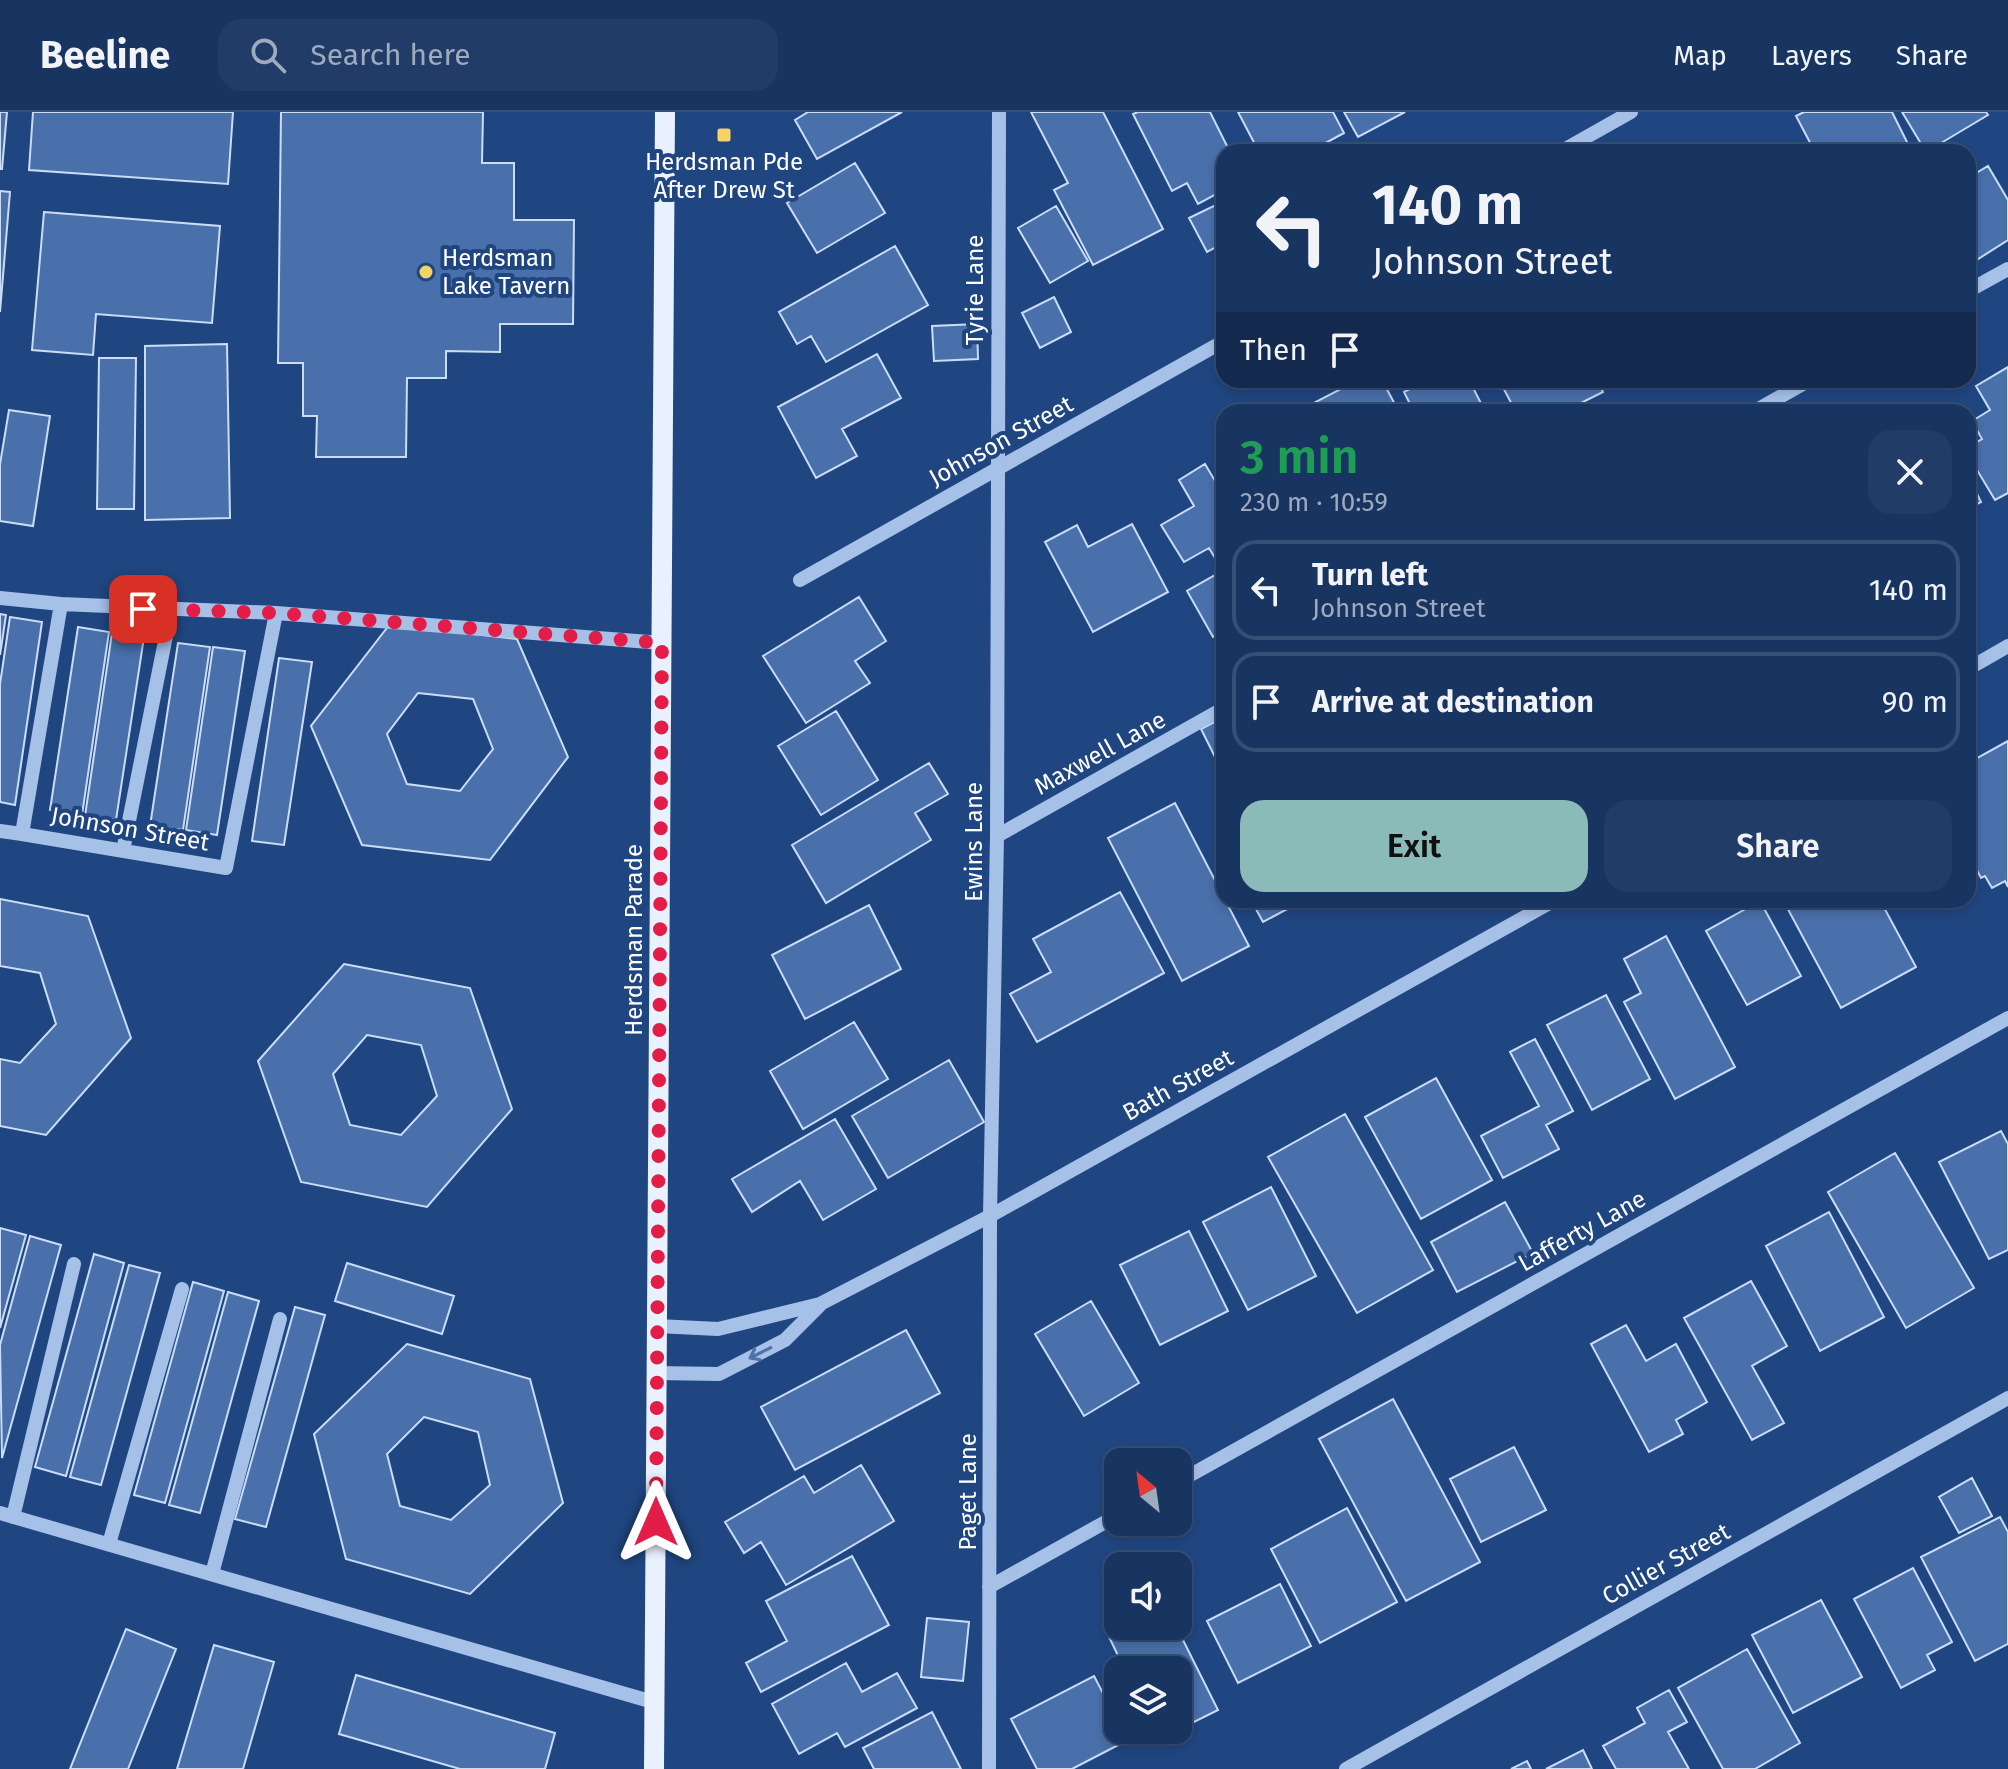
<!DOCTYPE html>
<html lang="en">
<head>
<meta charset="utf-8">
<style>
	:root { --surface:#183461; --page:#213c67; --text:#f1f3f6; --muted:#9faabd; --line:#364f76; --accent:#8bbbb9 }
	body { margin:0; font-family:"Fira Sans",sans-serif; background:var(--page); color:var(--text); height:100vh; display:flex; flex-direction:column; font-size:30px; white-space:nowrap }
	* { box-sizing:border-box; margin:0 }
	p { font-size:26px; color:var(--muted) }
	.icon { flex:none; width:44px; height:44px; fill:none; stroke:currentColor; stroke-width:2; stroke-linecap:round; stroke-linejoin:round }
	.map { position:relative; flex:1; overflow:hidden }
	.drawer { position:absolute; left:1216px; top:292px; width:760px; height:504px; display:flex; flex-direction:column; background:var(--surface); border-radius:24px; box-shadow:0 4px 12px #0003,0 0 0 2px var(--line) }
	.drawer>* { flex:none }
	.top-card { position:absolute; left:1216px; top:32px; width:760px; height:244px; border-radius:24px; box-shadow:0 4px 12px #0003,0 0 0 2px var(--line); background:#183461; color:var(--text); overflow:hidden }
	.needle { width:52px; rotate:331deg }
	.tools { position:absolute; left:1104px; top:1336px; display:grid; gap:16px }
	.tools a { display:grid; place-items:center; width:88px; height:88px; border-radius:16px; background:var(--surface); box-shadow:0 4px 12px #0003,0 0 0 2px var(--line); font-size:40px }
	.pin { position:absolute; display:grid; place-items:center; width:68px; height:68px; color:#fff; margin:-34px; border-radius:16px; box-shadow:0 4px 12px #0006 }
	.me { position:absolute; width:88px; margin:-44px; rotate:0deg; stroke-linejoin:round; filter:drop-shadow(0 0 6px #0008) }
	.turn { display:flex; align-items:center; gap:28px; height:168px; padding:0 24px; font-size:36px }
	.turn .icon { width:104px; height:104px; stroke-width:2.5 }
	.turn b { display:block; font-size:56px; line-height:68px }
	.then { display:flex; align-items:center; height:76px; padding:0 24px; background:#0003; gap:16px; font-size:30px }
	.round { display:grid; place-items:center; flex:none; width:84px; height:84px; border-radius:24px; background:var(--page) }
	.overview { display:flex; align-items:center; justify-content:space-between; height:136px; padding:0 24px }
	h1 { font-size:48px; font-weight:600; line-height:60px; color:#1e9e55 }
	.button { display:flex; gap:16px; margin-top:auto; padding:16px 24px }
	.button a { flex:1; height:92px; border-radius:24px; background:var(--accent); color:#111; font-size:32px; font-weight:600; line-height:92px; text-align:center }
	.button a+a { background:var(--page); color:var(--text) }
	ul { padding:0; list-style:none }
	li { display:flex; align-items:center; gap:24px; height:100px; margin:0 16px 12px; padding:0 8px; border:4px solid var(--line); border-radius:24px }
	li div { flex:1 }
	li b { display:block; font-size:30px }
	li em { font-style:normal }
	header { display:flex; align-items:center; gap:48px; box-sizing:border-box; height:112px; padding:0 40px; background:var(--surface); border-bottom:2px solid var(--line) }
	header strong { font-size:38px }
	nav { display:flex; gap:44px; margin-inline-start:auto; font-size:28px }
	.search { width:560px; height:72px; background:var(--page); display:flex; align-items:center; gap:20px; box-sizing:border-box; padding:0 28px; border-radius:24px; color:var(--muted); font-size:30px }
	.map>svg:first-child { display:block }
	.building { fill:#4970ab; stroke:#cadcf6; stroke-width:2; fill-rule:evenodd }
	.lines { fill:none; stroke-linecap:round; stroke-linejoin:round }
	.minor { stroke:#a6c1e8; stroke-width:14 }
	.major { stroke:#e9f0fe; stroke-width:20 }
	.oneway { stroke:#4f71a5 }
	.route { stroke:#e11d48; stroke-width:14; stroke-dasharray:0 25.2 }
	.poi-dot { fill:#f5d367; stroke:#204681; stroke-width:3 }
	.labels { text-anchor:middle; stroke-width:8; stroke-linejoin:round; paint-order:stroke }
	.poi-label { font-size:24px; fill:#fff; stroke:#204681 }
	.street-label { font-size:24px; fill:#fff; stroke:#204681 }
</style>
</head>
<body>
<header>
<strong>Beeline</strong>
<div class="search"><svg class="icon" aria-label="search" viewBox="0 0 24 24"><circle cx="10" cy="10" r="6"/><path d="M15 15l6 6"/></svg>Search here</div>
<nav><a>Map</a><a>Layers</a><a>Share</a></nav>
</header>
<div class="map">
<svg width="2008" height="1657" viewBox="0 0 2008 1657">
	<rect width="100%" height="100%" fill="#204681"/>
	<!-- building -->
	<path class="building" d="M0 0H7L2 57H0Z
		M33 0H233L228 72 29 58Z
		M281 0H483L482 51H514V108H574L573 212H500V240L446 239V266H407L406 345H316L317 304H303V251H278Z
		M808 0H902L817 47 795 8Z
		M1031 0H1103L1163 117 1093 153 1054 78 1068 71Z
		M1138 0H1210L1230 40H1224V78L1198 92 1187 71 1172 79 1133 2Z
		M1238 0H1333L1344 21 1309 40H1259Z
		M1344 0H1405L1358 25Z
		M1804 0H1892L1912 40H1815L1796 4Z
		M1902 0H1986L1988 3 1926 40Z
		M855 51 885 101 817 141 787 91Z
		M1988 54 2008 88V128L1975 149 1968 138V66Z
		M0 79 10 80 0 200Z
		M1224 89V131L1207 140 1189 106Z
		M1056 94 1088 149 1050 171 1018 116Z
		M44 100 220 114 212 211 96 202 93 243 32 238Z
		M895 134 928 193 826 250 811 224 797 232 779 200Z
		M1054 185 1071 220 1040 236 1022 201Z
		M977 212 978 247 934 249 932 214Z
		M227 232 230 406 145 408V234Z
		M877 242 901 286 842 317 857 344 816 366 778 295Z
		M99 246H136L134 397H97Z
		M2008 255V381L1995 388 1968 343V335L1982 327 1972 309 1990 298 1976 274Z
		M1358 268H1382L1399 300H1307L1304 296Z
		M1427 268H1469L1485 299 1414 300 1404 280Z
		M1499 268H1597L1603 280 1563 300H1538L1534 292 1516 300Z
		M9 298 50 304 33 414 0 409V352Z
		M1205 352 1224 384V454L1221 456 1209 436 1184 450 1161 413 1194 394 1179 368Z
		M1968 363 1981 390 1968 397Z
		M1132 412 1168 480 1093 520 1045 430 1077 413 1088 435Z
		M1224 458V519L1213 525 1187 479Z
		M859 485 886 529 855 549 870 571 806 611 763 544Z
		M0 502 6 503 0 543Z
		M10 505 42 510 15 693 0 690V572Z
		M390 512 517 527 568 645 490 748 362 733 311 614ZM418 581 473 587 493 637 460 679 407 672 387 622Z
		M78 515 109 520 82 703 50 698Z
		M112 521 144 525 116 708 85 704Z
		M178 531 210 535 183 718 150 714Z
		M213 535 245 539 217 723 186 718Z
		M279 546 312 550 284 733 252 729Z
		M836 599 878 668 821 703 778 634Z
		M1224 605V655L1221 657 1201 617Z
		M2008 629V775L2005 769 1992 776 1985 764 1981 766 1968 741V651Z
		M929 651 948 682 915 701 931 728 826 791 792 733Z
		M1175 691 1249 834 1182 869 1108 726Z
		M1224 720V737L1217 724Z
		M1120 780 1164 861 1037 930 1010 882 1051 860 1033 827Z
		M0 787 88 804 131 926 46 1023 0 1014V947L20 951 56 912 40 861 0 854Z
		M1251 788H1304L1263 810Z
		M1783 788H1880L1916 855 1841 896Z
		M1760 789 1801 864 1747 893 1706 819Z
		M869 793 901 857 805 907 772 843Z
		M1666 824 1735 955 1675 987 1624 890 1641 881 1624 847Z
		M344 852 470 876 512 997 427 1095 301 1070 258 949ZM367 923 421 933 437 984 401 1023 350 1013 333 962Z
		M1606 883 1650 967 1592 998 1547 913Z
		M854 910 888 967 803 1017 770 959Z
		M1535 927 1573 999 1546 1013 1559 1037 1503 1066 1481 1024 1539 994 1510 940Z
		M949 948 984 1010 888 1066 852 1004Z
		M1436 966 1492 1068 1421 1107 1365 1005Z
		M1345 1002 1433 1158 1357 1201 1268 1045Z
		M835 1007 876 1077 823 1108 800 1069 752 1100 732 1067Z
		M2001 1019 2008 1032V1138L1989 1147 1939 1050Z
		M1895 1041 1974 1176 1906 1216 1828 1080Z
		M1271 1075 1316 1164 1248 1198 1203 1110Z
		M1505 1090 1533 1141 1457 1180 1431 1130Z
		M1829 1100 1884 1205 1820 1239 1766 1134Z
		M0 1116 26 1123 0 1216Z
		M1189 1119 1228 1199 1160 1233 1120 1153Z
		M30 1124 61 1133 2 1346 0 1233Z
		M94 1142 124 1151 66 1364 35 1355Z
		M347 1151 454 1184 442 1222 335 1189Z
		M129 1153 160 1161 101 1373 70 1365Z
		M1751 1169 1787 1234 1752 1254 1784 1311 1752 1328 1684 1206Z
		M193 1170 224 1179 165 1391 134 1383Z
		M228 1180 259 1189 200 1401 169 1393Z
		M1091 1189 1139 1271 1084 1304 1035 1222Z
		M295 1195 325 1203 266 1415 235 1407Z
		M1626 1213 1646 1249 1676 1232 1707 1290 1676 1308 1683 1322 1649 1340 1591 1232Z
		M906 1218 940 1281 795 1358 761 1295Z
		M407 1232 530 1267 563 1391 470 1482 346 1447 314 1322ZM424 1305 478 1320 490 1373 451 1408 400 1394 387 1342Z
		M1393 1287 1480 1450 1406 1489 1319 1327Z
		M1514 1335 1546 1398 1481 1430 1450 1367Z
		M861 1353 894 1409 786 1473 761 1430 744 1441 725 1410 804 1364 814 1381Z
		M1972 1366 1992 1404 1959 1421 1939 1385Z
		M1347 1396 1397 1490 1320 1531 1271 1437Z
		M2000 1405 2008 1420V1532L1975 1549 1921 1445Z
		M852 1444 889 1513 761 1580 746 1551 787 1529 766 1489Z
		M1913 1456 1952 1530 1927 1543 1935 1558 1901 1576 1854 1487Z
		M1280 1472 1311 1534 1238 1571 1207 1509Z
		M1821 1488 1862 1565 1793 1601 1752 1523Z
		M927 1506 969 1510 963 1569 921 1565Z
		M1132 1514H1176L1218 1598 1178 1618V1558H1125L1109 1525Z
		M126 1517 176 1537 128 1657H70Z
		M214 1533 274 1550 243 1657H177Z
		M1747 1537 1800 1631 1755 1657H1723L1678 1576Z
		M846 1551 862 1580 897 1561 917 1596 845 1635 837 1621 799 1642 772 1592Z
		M356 1563 555 1621 545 1657H460L339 1622Z
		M1094 1564 1118 1610V1618H1122L1128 1628 1072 1657H1037L1011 1607Z
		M1669 1578 1687 1610 1668 1620 1689 1657H1616L1603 1634 1645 1611 1637 1596Z
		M932 1600 961 1657H874L863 1636Z
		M1155 1618H1178L1160 1627Z
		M1583 1638 1592 1657H1546Z
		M1527 1649 1531 1657H1511Z"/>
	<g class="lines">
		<!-- minor -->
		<path class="minor" d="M1560 40 1631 0
			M1968 179 2008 157
			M1753 300 1810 268
			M800 468 1224 229
			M0 486 61 492
			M276 501 226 756 22 722 61 492 276 501 662 531
			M1968 557 2008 534
			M0 719 22 722
			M997 724 1224 596
			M123 739 171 499
			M657 1214 718 1217 820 1192 990 1104 1555 788
			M657 1261 719 1262 785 1228 820 1193
			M1178 1370 2008 906
			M0 1401 653 1590
			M13 1405 74 1152
			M109 1432 182 1177
			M212 1462 280 1207
			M989 1475 1118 1403
			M989 1657 990 1104 997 724 999 0
			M1346 1657 2008 1286"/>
		<!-- major -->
		<path class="major" d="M654 1657 665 0"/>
	</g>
	<!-- one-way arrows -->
	<defs><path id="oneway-shaft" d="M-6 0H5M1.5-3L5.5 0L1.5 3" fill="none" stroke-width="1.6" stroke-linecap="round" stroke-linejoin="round" transform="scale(2)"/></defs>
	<use class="oneway" href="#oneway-shaft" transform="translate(760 1241) rotate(153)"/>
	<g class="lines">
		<!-- route -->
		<path class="route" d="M143 497 276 501 662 531 656 1410"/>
	</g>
	<!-- markers -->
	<g class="poi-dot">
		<rect x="716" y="15" width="16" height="16" rx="4"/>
		<circle cx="426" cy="160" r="8"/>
	</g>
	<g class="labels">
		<!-- poi labels -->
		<g class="poi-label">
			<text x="724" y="58">Herdsman Pde<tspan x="724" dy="28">After Drew St</tspan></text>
			<text x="442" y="154" text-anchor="start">Herdsman<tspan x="442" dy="28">Lake Tavern</tspan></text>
		</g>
		<!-- street labels -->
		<g class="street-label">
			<text transform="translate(975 178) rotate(-90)" y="8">Tyrie Lane</text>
			<text transform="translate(1001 329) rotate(-29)" y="8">Johnson Street</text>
			<text transform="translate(1100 641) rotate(-29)" y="8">Maxwell Lane</text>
			<text transform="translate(130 717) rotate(10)" y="8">Johnson Street</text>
			<text transform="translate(974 730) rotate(-90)" y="8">Ewins Lane</text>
			<text transform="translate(634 828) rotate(-90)" y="8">Herdsman Parade</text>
			<text transform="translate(1178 973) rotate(-29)" y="8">Bath Street</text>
			<text transform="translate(1582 1119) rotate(-29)" y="8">Lafferty Lane</text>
			<text transform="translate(968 1380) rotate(-90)" y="8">Paget Lane</text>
			<text transform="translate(1666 1452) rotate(-29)" y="8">Collier Street</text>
		</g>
	</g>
</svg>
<div class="tools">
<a><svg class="needle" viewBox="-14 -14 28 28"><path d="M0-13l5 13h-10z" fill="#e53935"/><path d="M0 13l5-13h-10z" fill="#9faabd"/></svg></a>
<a><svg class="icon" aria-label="sound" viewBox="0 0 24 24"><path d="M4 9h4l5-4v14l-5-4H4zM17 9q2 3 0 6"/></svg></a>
<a><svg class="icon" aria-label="layers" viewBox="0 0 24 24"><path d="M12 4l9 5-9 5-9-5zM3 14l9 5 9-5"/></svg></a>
</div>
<div class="pin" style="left:143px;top:497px;background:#d93025"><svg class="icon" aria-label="arrive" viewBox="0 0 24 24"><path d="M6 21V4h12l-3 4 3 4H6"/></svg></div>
<svg class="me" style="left:656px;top:1410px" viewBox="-20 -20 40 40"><path d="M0-17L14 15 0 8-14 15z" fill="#e11d48" stroke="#fff" stroke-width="4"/></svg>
<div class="top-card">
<div class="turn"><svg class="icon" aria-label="left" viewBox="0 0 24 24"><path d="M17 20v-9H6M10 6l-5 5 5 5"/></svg><div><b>140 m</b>Johnson Street</div></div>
<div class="then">Then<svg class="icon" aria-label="arrive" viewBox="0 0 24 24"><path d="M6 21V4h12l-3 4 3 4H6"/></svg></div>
</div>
<section class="drawer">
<div class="overview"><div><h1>3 min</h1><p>230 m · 10:59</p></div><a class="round"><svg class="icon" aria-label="close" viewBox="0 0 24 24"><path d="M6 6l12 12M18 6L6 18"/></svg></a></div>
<ul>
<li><svg class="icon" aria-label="left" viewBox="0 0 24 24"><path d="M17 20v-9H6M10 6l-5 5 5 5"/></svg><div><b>Turn left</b><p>Johnson Street</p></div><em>140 m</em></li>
<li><svg class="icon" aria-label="arrive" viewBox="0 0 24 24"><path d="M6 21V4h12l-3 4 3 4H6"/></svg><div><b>Arrive at destination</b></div><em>90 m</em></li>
</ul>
<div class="button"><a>Exit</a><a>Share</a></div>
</section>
</div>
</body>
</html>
